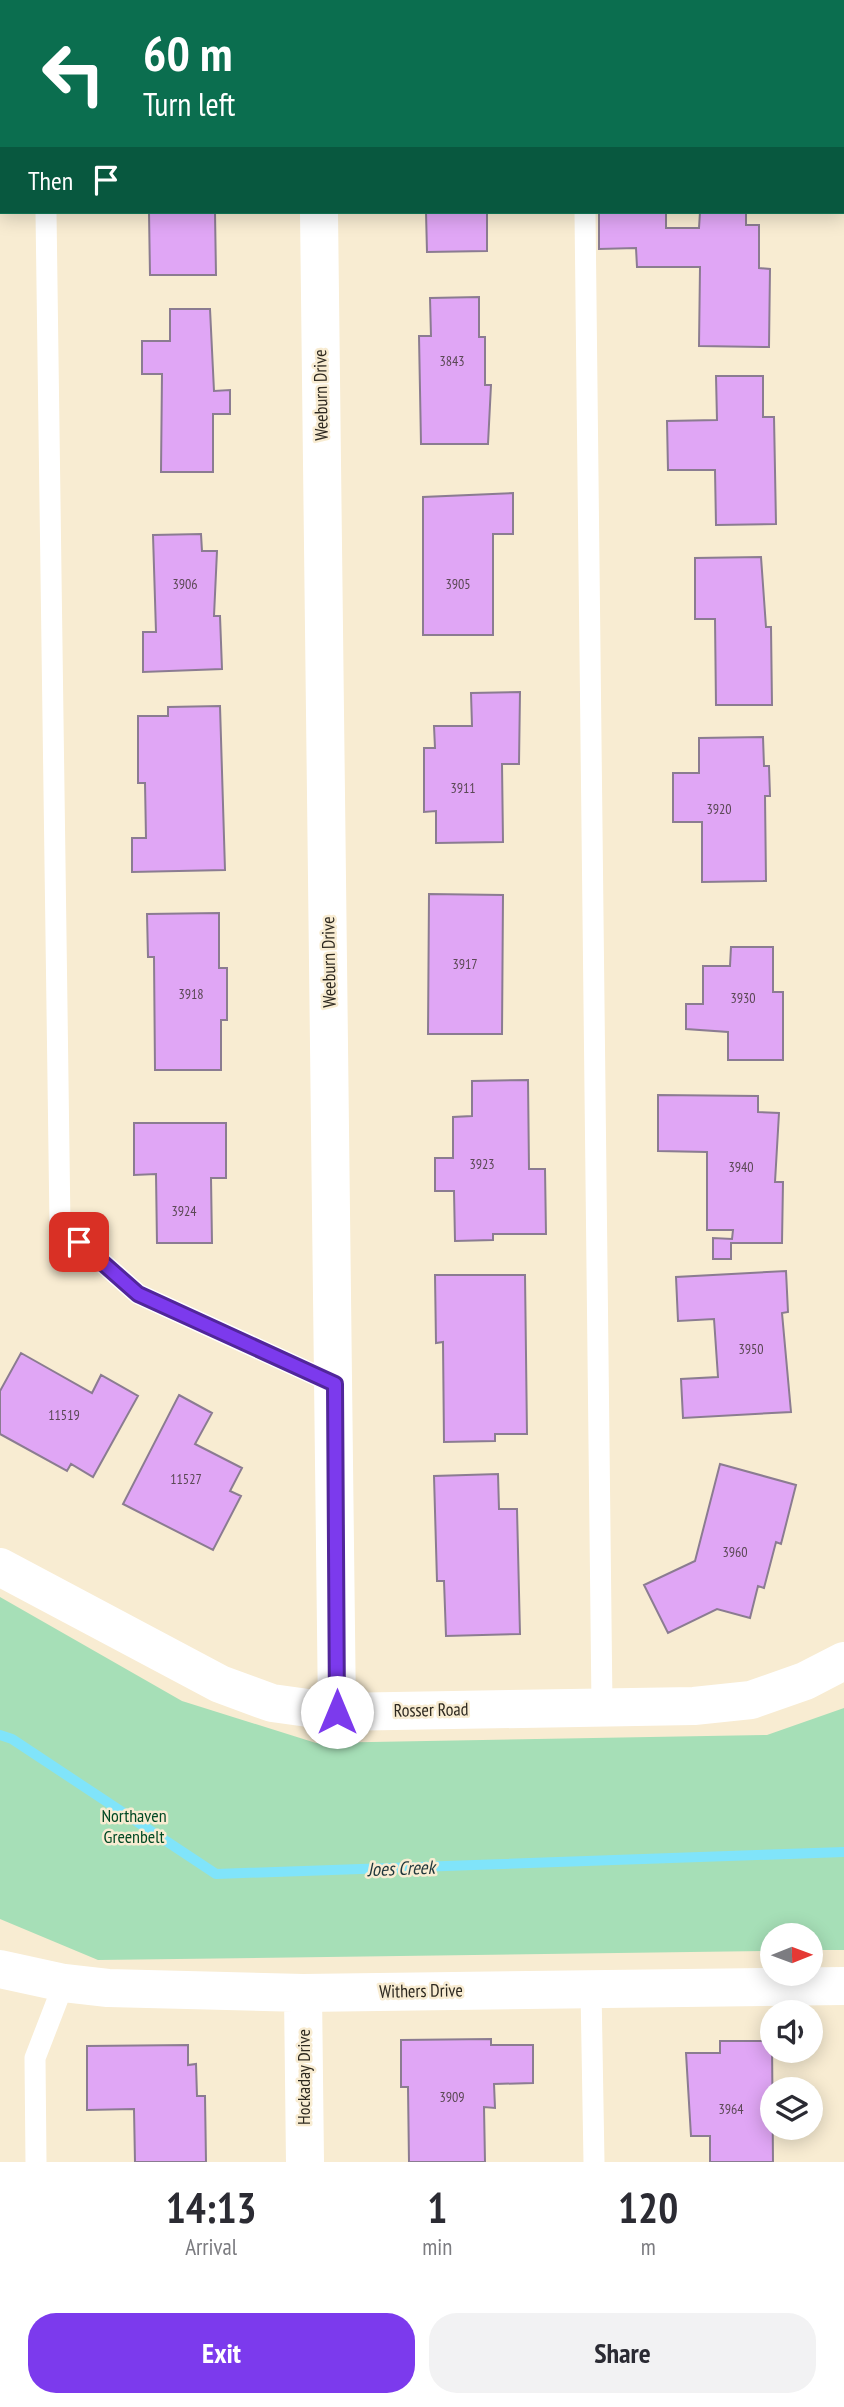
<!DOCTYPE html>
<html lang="en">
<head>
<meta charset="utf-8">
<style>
	:root { --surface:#fff; --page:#f2f2f3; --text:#2b2b33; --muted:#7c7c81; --accent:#7c3aed }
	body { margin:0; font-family:"PT Sans Narrow",sans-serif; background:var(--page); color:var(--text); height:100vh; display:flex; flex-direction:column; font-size:26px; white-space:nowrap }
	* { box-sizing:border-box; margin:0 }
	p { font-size:23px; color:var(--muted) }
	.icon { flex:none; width:38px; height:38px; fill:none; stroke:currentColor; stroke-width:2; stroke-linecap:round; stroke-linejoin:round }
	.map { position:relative; height:2162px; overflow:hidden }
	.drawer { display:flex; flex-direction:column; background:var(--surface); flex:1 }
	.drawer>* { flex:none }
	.guide { position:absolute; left:0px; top:0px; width:845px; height:214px; box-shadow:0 4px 18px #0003; background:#0b6e4f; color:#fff; overflow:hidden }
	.needle { width:46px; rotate:89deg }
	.buttons { position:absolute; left:760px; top:1923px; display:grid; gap:14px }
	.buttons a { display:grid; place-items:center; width:63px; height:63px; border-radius:50%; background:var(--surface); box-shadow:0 4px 18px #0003; font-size:35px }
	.pin { position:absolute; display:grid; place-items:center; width:60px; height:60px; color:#fff; margin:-30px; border-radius:14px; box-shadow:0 4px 10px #0006 }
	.me { position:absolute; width:77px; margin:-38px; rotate:0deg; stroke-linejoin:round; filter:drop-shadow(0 0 5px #0008) }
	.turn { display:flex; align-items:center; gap:24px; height:147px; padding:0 28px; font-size:32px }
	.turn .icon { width:91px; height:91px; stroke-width:2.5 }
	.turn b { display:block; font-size:49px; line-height:60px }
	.then { display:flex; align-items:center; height:66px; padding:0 28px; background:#0003; gap:14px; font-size:26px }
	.eta { display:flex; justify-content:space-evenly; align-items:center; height:119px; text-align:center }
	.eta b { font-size:42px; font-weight:700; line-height:49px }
	.cta { display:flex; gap:14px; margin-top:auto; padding:14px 28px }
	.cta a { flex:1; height:80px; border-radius:28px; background:var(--accent); color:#fff; font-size:28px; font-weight:700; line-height:80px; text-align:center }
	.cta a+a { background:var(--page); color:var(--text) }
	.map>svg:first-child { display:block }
	.green { fill:#a6dfb7 }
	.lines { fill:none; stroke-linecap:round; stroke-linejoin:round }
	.stream { stroke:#80e4fa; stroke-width:10 }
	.building { fill:#e0a6f5; stroke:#8b7c91; stroke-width:2 }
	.service { stroke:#fff; stroke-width:21 }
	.minor { stroke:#fff; stroke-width:38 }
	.route-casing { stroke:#51269a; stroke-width:18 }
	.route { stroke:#7c3aed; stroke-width:12 }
	.labels { text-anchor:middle; stroke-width:5; stroke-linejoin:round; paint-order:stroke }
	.number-label { font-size:14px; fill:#5a4854 }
	.street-label { font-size:18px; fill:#2d281f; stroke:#f8ecd2 }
	.park-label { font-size:18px; fill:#004924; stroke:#f8ecd2 }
	.water-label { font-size:19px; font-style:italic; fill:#1e353a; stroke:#f8ecd2 }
</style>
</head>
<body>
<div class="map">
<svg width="844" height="2162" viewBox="0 0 844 2162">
	<rect width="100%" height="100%" fill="#f8ecd2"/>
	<!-- green -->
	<path class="green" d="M0 1597 182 1701 316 1743 767 1735 844 1708V1950H810V1936H772V1951L98 1960 0 1919Z"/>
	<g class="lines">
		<!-- stream -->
		<path class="stream" d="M0 1735 12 1739 216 1874 844 1852"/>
	</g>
	<!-- building -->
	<path class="building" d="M149 212H215L216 275H150Z
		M426 212H487V251L427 252Z
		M599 212H666V228H699L700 212H746V225H759V268L770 269 769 347 699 346 700 267H637L636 248 599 249Z
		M479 297V337H485V385H491L488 444H421L419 336H431L430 298Z
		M170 309H210L214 391 230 390V414H213V472H161L162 374H142V341H170Z
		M716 376H763V417H774L776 524 716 525 715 470H668L667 421 717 420Z
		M513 493V534H493V635H423V497Z
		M201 534 202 551H217L214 616H220L222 669 143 672V632H156L153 535Z
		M761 557 766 627H771L772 705H716L715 619H695V558Z
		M520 692 519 764H502L503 842 436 843V811L424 812V748H435L434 726H472L471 693Z
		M220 706 225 870 132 872V838H146L145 783H138V716H168V707Z
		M763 737 764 766H769L770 796H765L766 881 702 882V822H673V773H699V738Z
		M429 894 503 895 502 1034H428Z
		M219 913V968H227V1020H221V1070H155L154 957H148L147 914Z
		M731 947H773V992H783V1060H728V1032L686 1029V1004H703V966H730Z
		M528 1080 529 1169H545L546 1234H493V1240L455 1241 454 1191H435V1158H453V1117L472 1116V1081Z
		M658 1095 758 1096V1112L779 1113 775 1182H783L782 1243H731V1259H713V1238L732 1239 733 1230H707V1152L658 1151Z
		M134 1123H226V1178H211L212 1243H157L156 1174 134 1175Z
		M786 1271 788 1312 782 1313 791 1412 683 1418 681 1379 718 1377 714 1319 678 1321 676 1277Z
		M435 1275H525L527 1434H495V1441L444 1442 443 1342 436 1343Z
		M21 1353 92 1393 101 1375 138 1396 93 1477 71 1464 67 1471 0 1434V1391Z
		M179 1395 212 1413 195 1444 242 1468 230 1491 241 1496 213 1550 123 1504Z
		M720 1464 796 1485 781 1544 776 1542 764 1588 758 1586 750 1618 717 1609 668 1633 644 1585 695 1561Z
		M498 1474 499 1509H517L520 1634 446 1636 444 1581H437L434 1476Z
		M491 2039V2045H533V2083L494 2084 495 2108 484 2107 485 2162H409L408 2087H401V2040Z
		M720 2041H772L773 2162H710V2136H691L686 2053H720Z
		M188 2045V2065L196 2064 197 2096H205L206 2162H135L134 2109 87 2110V2046Z"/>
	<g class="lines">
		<!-- service -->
		<path class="service" d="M43 0V2
			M583 0V2
			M46 212 60 1225 138 1294 335 1384
			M585 212 602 1707
			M591 1989 594 2162
			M36 2162 35 2058 64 1983"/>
		<!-- minor -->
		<path class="minor" d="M316 0V2
			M319 212 337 1712
			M0 1567 220 1684 272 1703 337 1712 694 1706 751 1700 805 1681 844 1661
			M0 1969 64 1983 108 1988 303 1993 844 1986
			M303 1993 305 2162"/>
	</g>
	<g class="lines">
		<defs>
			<path id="route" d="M79 1242 138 1294 335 1384 337 1712"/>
		</defs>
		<!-- route casing -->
		<use href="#route" class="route-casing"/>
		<!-- route -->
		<use href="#route" class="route"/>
	</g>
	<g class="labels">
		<!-- number labels -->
		<g class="number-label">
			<text x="452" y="366">3843</text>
			<text x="185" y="589">3906</text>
			<text x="458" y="589">3905</text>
			<text x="463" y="793">3911</text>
			<text x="719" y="814">3920</text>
			<text x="465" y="969">3917</text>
			<text x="191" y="999">3918</text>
			<text x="743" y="1003">3930</text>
			<text x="482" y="1169">3923</text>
			<text x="741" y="1172">3940</text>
			<text x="184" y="1216">3924</text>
			<text x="751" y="1354">3950</text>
			<text x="64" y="1420">11519</text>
			<text x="186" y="1484">11527</text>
			<text x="735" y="1557">3960</text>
			<text x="452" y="2102">3909</text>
			<text x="731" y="2114">3964</text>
		</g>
		<!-- street labels -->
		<g class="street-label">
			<text transform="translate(321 395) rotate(-91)" y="6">Weeburn Drive</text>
			<text transform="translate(329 962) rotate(-91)" y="6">Weeburn Drive</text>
			<text transform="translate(431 1710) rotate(-1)" y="6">Rosser Road</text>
			<text transform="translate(421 1991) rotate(-1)" y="6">Withers Drive</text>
			<text transform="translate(304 2077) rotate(-90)" y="6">Hockaday Drive</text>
		</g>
		<!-- park labels -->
		<g class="park-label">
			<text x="134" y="1822">Northaven<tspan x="134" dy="21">Greenbelt</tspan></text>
		</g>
		<!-- water labels -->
		<g class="water-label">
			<text transform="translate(401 1868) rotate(-2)" y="7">Joes Creek</text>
		</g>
	</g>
</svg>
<div class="buttons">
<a><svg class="needle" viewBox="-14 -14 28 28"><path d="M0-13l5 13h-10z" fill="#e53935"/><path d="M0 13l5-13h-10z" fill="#7c7c81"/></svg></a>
<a><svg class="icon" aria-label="sound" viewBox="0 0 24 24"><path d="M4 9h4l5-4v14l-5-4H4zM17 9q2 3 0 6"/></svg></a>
<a><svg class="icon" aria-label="layers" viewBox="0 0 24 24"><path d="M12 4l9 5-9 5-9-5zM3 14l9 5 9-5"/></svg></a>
</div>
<div class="pin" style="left:79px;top:1242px;background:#d93025"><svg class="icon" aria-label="arrive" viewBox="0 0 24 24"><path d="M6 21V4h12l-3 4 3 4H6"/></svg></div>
<svg class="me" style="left:337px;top:1712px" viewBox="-20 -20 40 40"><circle r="19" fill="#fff"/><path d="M0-13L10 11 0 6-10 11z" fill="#7c3aed"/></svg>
<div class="guide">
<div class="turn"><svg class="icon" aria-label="left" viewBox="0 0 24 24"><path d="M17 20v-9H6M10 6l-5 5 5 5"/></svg><div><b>60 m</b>Turn left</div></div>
<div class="then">Then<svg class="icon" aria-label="arrive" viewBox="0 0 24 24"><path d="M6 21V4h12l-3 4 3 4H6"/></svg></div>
</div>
</div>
<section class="drawer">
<div class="eta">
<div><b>14:13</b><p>Arrival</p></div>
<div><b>1</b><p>min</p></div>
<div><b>120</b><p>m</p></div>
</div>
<div class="cta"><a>Exit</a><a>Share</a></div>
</section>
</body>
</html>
